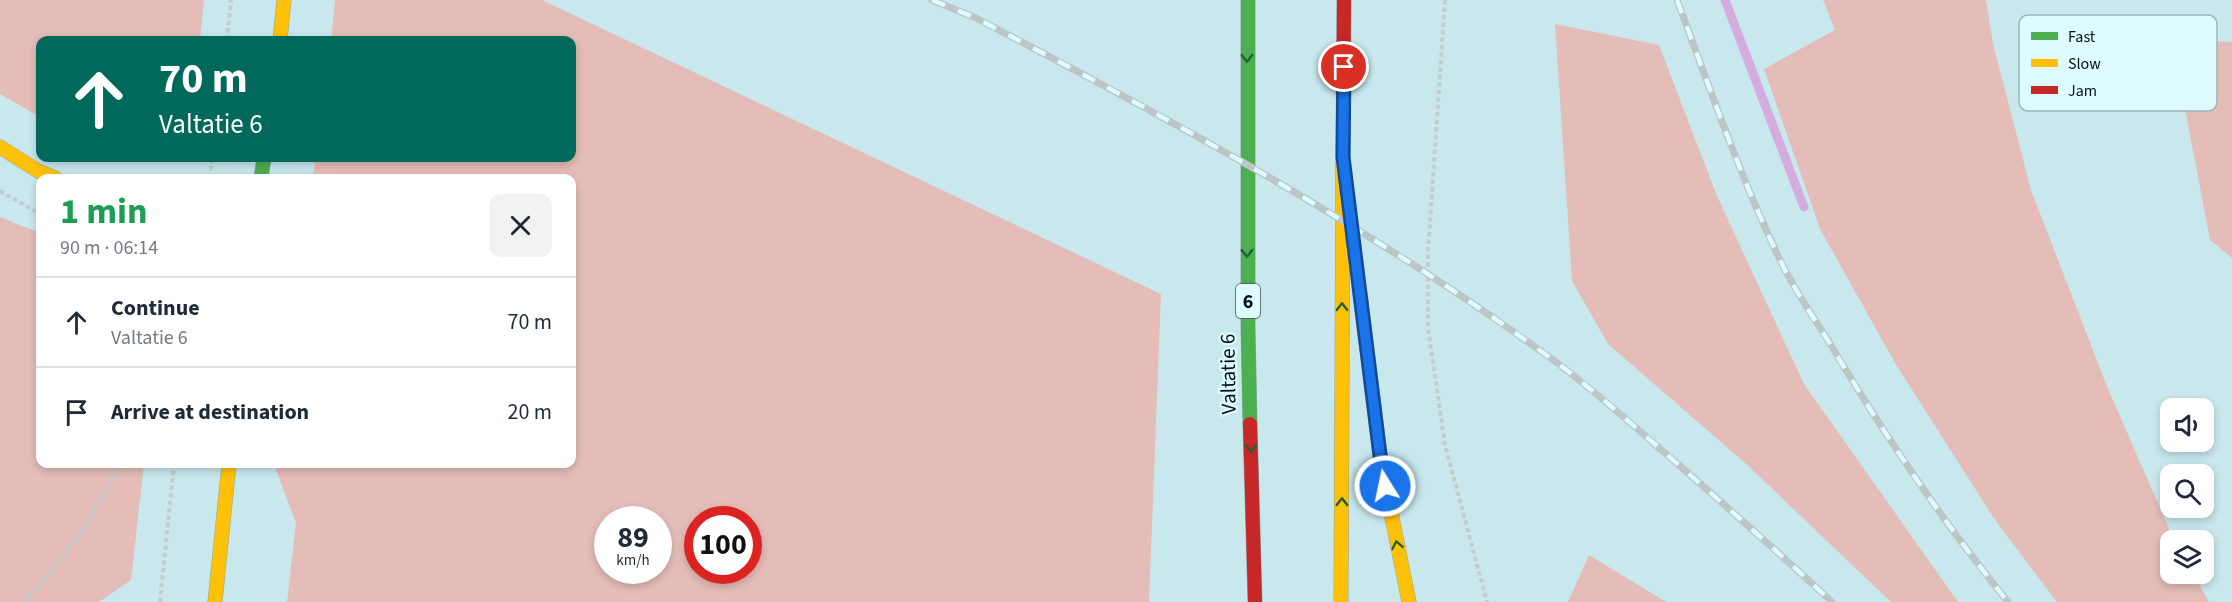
<!DOCTYPE html>
<html lang="en">
<head>
<meta charset="utf-8">
<style>
	:root { --surface:#fff; --page:#f2f2f3; --text:#1f2937; --muted:#747a83; --line:#e0e1e3 }
	body { margin:0; font-family:"Source Sans 3",sans-serif; background:var(--page); color:var(--text); height:100vh; display:flex; flex-direction:column; font-size:22px; white-space:nowrap }
	* { box-sizing:border-box; margin:0 }
	p { font-size:20px; color:var(--muted) }
	.icon { flex:none; width:33px; height:33px; fill:none; stroke:currentColor; stroke-width:2; stroke-linecap:round; stroke-linejoin:round }
	.map { position:relative; flex:1; overflow:hidden }
	.side { position:absolute; left:36px; top:174px; width:540px; height:294px; display:flex; flex-direction:column; background:var(--surface); border-radius:12px; box-shadow:0 3px 9px #0003 }
	.side>* { flex:none }
	.hud { position:absolute; left:36px; top:36px; width:540px; height:126px; border-radius:12px; box-shadow:0 3px 9px #0003; background:#00695c; color:#fff; overflow:hidden }
	.controls { position:absolute; left:2160px; top:398px; display:grid; gap:12px }
	.controls a { display:grid; place-items:center; width:54px; height:54px; border-radius:12px; background:var(--surface); box-shadow:0 3px 9px #0003; font-size:30px }
	.speed { position:absolute; left:594px; top:506px; display:flex; gap:12px; font-size:30px; font-weight:700; text-align:center }
	.speed>* { display:grid; place-content:center; width:78px; height:78px; border-radius:50%; background:var(--surface); box-shadow:0 3px 9px #0003; line-height:1 }
	.speed small { font-size:15px; font-weight:400 }
	.speed .limit { border:9px solid #d22; background:#fff; color:#111 }
	.pin { position:absolute; display:grid; place-items:center; width:51px; height:51px; color:#fff; margin:-26px; border:3px solid #fff; border-radius:50%; box-shadow:0 2px 6px #0007 }
	.me { position:absolute; width:66px; margin:-33px; rotate:350deg; stroke-linejoin:round; filter:drop-shadow(0 0 4px #0008) }
	.turn { display:flex; align-items:center; gap:21px; height:126px; padding:0 24px; font-size:27px }
	.turn .icon { width:78px; height:78px; stroke-width:2.5 }
	.turn b { display:block; font-size:42px; line-height:51px }
	.round { display:grid; place-items:center; flex:none; width:63px; height:63px; border-radius:12px; background:var(--page) }
	.summary { display:flex; align-items:center; justify-content:space-between; height:102px; padding:0 24px }
	h1 { font-size:36px; font-weight:700; line-height:45px; color:#1e9e55 }
	ul { padding:0; list-style:none }
	li { display:flex; align-items:center; gap:18px; height:90px; padding:0 24px; border-top:2px solid var(--line) }
	li div { flex:1 }
	li b { display:block; font-size:22px }
	li em { font-style:normal }
	.map>svg:first-child { display:block }
	.green { fill:#e5bdb8; fill-rule:evenodd }
	.lines { fill:none; stroke-linecap:round; stroke-linejoin:round }
	.stream { stroke:#d5acdf; stroke-width:9 }
	.fast-casing { stroke:#8aa7ab; stroke-width:15 }
	.slow-casing { stroke:#8aa7ab; stroke-width:15 }
	.jam-casing { stroke:#8aa7ab; stroke-width:15 }
	.path { stroke:#c4cdce; stroke-width:4; stroke-dasharray:4.5 3; stroke-linecap:butt }
	.fast { stroke:#4caf50; stroke-width:14 }
	.slow { stroke:#ffc107; stroke-width:14 }
	.jam { stroke:#c62828; stroke-width:14 }
	.rail-casing { stroke:#bcc5c7; stroke-width:7 }
	.rail { stroke:#defbff; stroke-width:4.5; stroke-dasharray:14; stroke-linecap:butt }
	.oneway { stroke:#266032 }
	.route-casing { stroke:#114b97; stroke-width:15 }
	.route { stroke:#1a73e8; stroke-width:10 }
	.labels { text-anchor:middle; stroke-width:4.5; stroke-linejoin:round; paint-order:stroke }
	.shield { fill:#defbff; stroke:#43575a; stroke-width:1.5 }
	.shield-label { font-size:20px; font-weight:bold; fill:#001114 }
	.street-label { font-size:21px; fill:#001114; stroke:#defbff }
	.key { fill:#defbff; stroke:#9bb5b8; stroke-width:1.5 }
	.key-label { font-size:16px; fill:#001114 }
</style>
</head>
<body>
<div class="map">
<svg width="2232" height="602" viewBox="0 0 2232 602">
	<rect width="100%" height="100%" fill="#c8e8ed"/>
	<!-- green -->
	<path class="green" d="M0 0H204L200 40H40V117L0 94Z
		M335 0H542L1161 294 1149 602H287L296 523 274 464H572V178H312L316 158H572V40H331ZM608 519H658V570H608ZM698 519H748V570H698Z
		M1823 0H1986L1993 44 2031 190 2106 384 2174 540H2170V573H2193L2209 602H2057L1995 520 1895 363 1820 229 1764 69 1835 30Z
		M1555 24 1659 45 1717 196 1804 384 1958 602H1891L1745 463 1608 344 1572 281Z
		M2210 41 2232 42V258L2210 240 2179 77Z
		M0 217 40 233V464H144L131 580 99 602H0Z
		M1589 555 1666 602H1568Z"/>
	<g class="lines">
		<!-- stream -->
		<path class="stream" d="M1725 0 1804 207"/>
		<defs>
			<path id="fast" d="M1248 0V328L1250 424
				M261 178 264 158"/>
			<path id="slow" d="M280 40 284 0
				M0 147 38 171 55 178
				M1360 293 1381 463 1409 602
				M215 602 229 464
				M1341 602 1343 146"/>
			<path id="jam" d="M1343 146 1344 0
				M1250 424 1255 602"/>
		</defs>
		<!-- fast casing -->
		<use href="#fast" class="fast-casing"/>
		<!-- slow casing -->
		<use href="#slow" class="slow-casing"/>
		<!-- jam casing -->
		<use href="#jam" class="jam-casing"/>
		<!-- path -->
		<path class="path" d="M1445 0 1428 253V328L1445 445 1487 602
			M227 40 231 0
			M210 178 212 158
			M0 191 40 214
			M24 602 59 562 90 518 115 474 129 464
			M160 602 174 464"/>
		<!-- fast -->
		<use href="#fast" class="fast"/>
		<!-- slow -->
		<use href="#slow" class="slow"/>
		<!-- jam -->
		<use href="#jam" class="jam"/>
		<defs>
			<path id="rail" d="M932 0 976 18C1175 122 1374 229 1556 362 1596 392 1634 426 1672 459 1726 506 1779 553 1832 602
				M1677 0C1710 88 1740 177 1781 262 1796 293 1817 322 1835 352 1887 439 1944 523 2008 602"/>
		</defs>
		<!-- rail casing -->
		<use href="#rail" class="rail-casing"/>
		<!-- rail -->
		<use href="#rail" class="rail"/>
	</g>
	<!-- one-way arrows -->
	<defs><path id="oneway-chevron" d="M-2-3.5L2.5 0L-2 3.5" fill="none" stroke-width="1.6" stroke-linecap="round" stroke-linejoin="round" transform="scale(1.5)"/></defs>
	<g class="oneway">
		<use href="#oneway-chevron" transform="translate(1247 58) rotate(90)"/>
		<use href="#oneway-chevron" transform="translate(1247 253) rotate(90)"/>
		<use href="#oneway-chevron" transform="translate(1342 307) rotate(-90)"/>
		<use href="#oneway-chevron" transform="translate(1251 448) rotate(88)"/>
		<use href="#oneway-chevron" transform="translate(1342 502) rotate(-90)"/>
		<use href="#oneway-chevron" transform="translate(1397 545) rotate(-101)"/>
	</g>
	<g class="lines">
		<defs>
			<path id="route" d="M1344 67 1343 157 1381 463 1385 486"/>
		</defs>
		<!-- route casing -->
		<use href="#route" class="route-casing"/>
		<!-- route -->
		<use href="#route" class="route"/>
	</g>
	<g class="labels">
		<!-- shield labels -->
		<rect class="shield" x="1236" y="284" width="24" height="34" rx="4.5"/>
		<g class="shield-label">
			<text x="1248" y="308">6</text>
		</g>
		<!-- street labels -->
		<g class="street-label">
			<text transform="translate(1228 374) rotate(-91)" y="7">Valtatie 6</text>
		</g>
	</g>
	<!-- legend -->
	<rect x="2019" y="15" width="198" height="96" rx="9" class="key"/>
	<rect x="2031" y="32" width="27" height="8" fill="#4caf50"/>
	<rect x="2031" y="59" width="27" height="8" fill="#ffc107"/>
	<rect x="2031" y="86" width="27" height="8" fill="#c62828"/>
	<g class="key-label">
		<text x="2068" y="42">Fast</text>
		<text x="2068" y="69">Slow</text>
		<text x="2068" y="96">Jam</text>
	</g>
</svg>
<div class="controls">
<a><svg class="icon" aria-label="sound" viewBox="0 0 24 24"><path d="M4 9h4l5-4v14l-5-4H4zM17 9q2 3 0 6"/></svg></a>
<a><svg class="icon" aria-label="search" viewBox="0 0 24 24"><circle cx="10" cy="10" r="6"/><path d="M15 15l6 6"/></svg></a>
<a><svg class="icon" aria-label="layers" viewBox="0 0 24 24"><path d="M12 4l9 5-9 5-9-5zM3 14l9 5 9-5"/></svg></a>
</div>
<div class="speed"><div>89<small>km/h</small></div><div class="limit">100</div></div>
<div class="pin" style="left:1344px;top:67px;background:#d93025"><svg class="icon" aria-label="arrive" viewBox="0 0 24 24"><path d="M6 21V4h12l-3 4 3 4H6"/></svg></div>
<svg class="me" style="left:1385px;top:486px" viewBox="-20 -20 40 40"><circle r="17" fill="#1a73e8" stroke="#fff" stroke-width="3"/><path d="M0-11L8 9 0 5-8 9z" fill="#fff"/></svg>
<div class="hud">
<div class="turn"><svg class="icon" aria-label="ahead" viewBox="0 0 24 24"><path d="M12 20V5M6 11l6-6 6 6"/></svg><div><b>70 m</b>Valtatie 6</div></div>
</div>
<section class="side">
<div class="summary"><div><h1>1 min</h1><p>90 m · 06:14</p></div><a class="round"><svg class="icon" aria-label="close" viewBox="0 0 24 24"><path d="M6 6l12 12M18 6L6 18"/></svg></a></div>
<ul>
<li><svg class="icon" aria-label="ahead" viewBox="0 0 24 24"><path d="M12 20V5M6 11l6-6 6 6"/></svg><div><b>Continue</b><p>Valtatie 6</p></div><em>70 m</em></li>
<li><svg class="icon" aria-label="arrive" viewBox="0 0 24 24"><path d="M6 21V4h12l-3 4 3 4H6"/></svg><div><b>Arrive at destination</b></div><em>20 m</em></li>
</ul>
</section>
</div>
</body>
</html>
